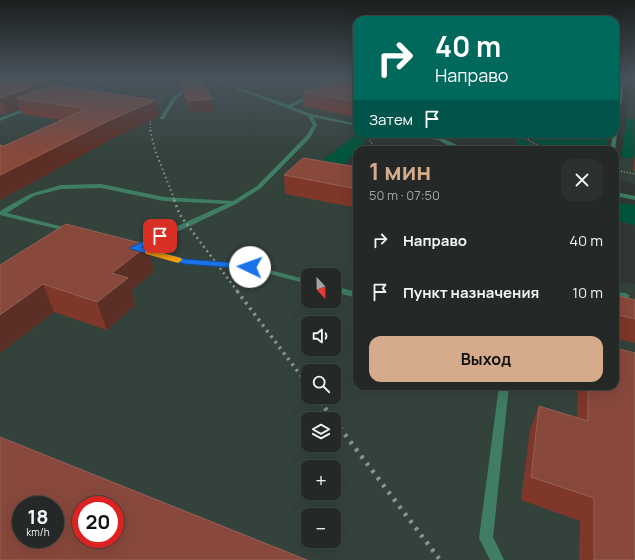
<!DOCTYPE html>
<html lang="ru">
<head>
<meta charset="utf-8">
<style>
	:root { --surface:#242927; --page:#2c312f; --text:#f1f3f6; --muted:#a3a6a7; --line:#414544; --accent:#d6ab8b }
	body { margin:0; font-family:Manrope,sans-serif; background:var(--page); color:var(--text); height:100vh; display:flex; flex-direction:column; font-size:15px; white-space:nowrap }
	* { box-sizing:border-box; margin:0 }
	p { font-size:13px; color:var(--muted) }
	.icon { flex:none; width:22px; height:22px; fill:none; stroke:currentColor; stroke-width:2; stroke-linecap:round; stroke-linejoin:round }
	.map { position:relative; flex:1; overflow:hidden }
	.panel { position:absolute; left:353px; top:146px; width:266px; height:244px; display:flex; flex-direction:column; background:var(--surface); border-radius:12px; box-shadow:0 4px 16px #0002,0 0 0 1px var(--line) }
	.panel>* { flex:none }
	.top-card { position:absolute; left:353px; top:16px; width:266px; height:122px; border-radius:12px; box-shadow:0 4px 16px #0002,0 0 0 1px var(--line); background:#00695c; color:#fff; overflow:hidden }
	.needle { width:26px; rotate:158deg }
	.controls { position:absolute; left:301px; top:268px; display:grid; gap:8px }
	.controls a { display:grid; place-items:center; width:40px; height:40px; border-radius:8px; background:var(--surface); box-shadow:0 4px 16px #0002,0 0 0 1px var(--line); font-size:20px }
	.speed { position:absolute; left:12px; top:496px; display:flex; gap:8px; font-size:20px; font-weight:700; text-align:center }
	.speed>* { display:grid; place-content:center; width:52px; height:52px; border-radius:50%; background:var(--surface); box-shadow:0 4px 16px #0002,0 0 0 1px var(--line); line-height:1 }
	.speed small { font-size:10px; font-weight:400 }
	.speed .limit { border:6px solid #d22; background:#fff; color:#111 }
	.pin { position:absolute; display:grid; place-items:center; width:34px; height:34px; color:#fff; margin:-17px; border-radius:8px; box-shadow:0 2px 6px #0006 }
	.me { position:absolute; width:44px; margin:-22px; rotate:273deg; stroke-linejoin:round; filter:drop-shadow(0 0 3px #0008) }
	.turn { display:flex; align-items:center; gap:14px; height:84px; padding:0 16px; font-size:18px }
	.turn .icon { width:52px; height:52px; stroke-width:2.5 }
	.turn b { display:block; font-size:28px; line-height:34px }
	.then { display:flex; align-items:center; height:38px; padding:0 16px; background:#0003; gap:8px; font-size:15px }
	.round { display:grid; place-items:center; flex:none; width:42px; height:42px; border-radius:12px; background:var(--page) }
	.summary { display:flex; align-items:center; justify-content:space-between; height:68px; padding:0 16px }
	h1 { font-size:24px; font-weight:700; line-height:30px; color:var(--accent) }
	.action { display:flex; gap:8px; margin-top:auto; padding:8px 16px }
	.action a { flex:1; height:46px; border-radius:12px; background:var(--accent); color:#111; font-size:16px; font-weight:700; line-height:46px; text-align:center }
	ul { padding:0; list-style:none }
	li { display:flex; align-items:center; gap:12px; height:52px; padding:0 16px }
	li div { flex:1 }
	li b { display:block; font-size:15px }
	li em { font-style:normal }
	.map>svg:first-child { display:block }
	.built { fill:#34423c; fill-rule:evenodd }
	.green { fill:#01553d }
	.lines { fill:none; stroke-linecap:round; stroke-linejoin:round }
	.path { stroke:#7c817f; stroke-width:1.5; stroke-dasharray:1.5 1.5; stroke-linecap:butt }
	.service { fill:#3f7e64; fill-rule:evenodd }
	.tertiary { fill:#3f7e64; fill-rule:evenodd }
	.rail-far4 { stroke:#8d9390; stroke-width:1.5; stroke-dasharray:1 2; stroke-linecap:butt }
	.rail-far3 { stroke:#8d9390; stroke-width:2; stroke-dasharray:1.5 3; stroke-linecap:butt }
	.rail-far2 { stroke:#8d9390; stroke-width:2.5; stroke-dasharray:2 3.5; stroke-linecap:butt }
	.rail-far1 { stroke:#8d9390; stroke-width:3.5; stroke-dasharray:2.5 4.5; stroke-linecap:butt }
	.rail { stroke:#8d9390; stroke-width:4.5; stroke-dasharray:3 6; stroke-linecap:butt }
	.wall { fill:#7e3729 }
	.shaded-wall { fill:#5b2f26 }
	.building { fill:#88483c; stroke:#946055; fill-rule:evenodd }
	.route { fill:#1a73e8; stroke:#114b97 }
	.slow { fill:#f59e0b }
</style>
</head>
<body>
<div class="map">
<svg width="635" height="560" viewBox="0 0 635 560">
	<rect width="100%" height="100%" fill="#303734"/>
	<!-- built -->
	<path class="built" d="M0 77H357V133L303 175 357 186V386H615V280L635 284V560H0ZM308 275H334V301H308ZM308 323H334V349H308ZM308 371H334V397H308ZM308 419H334V445H308ZM308 467H334V493H308ZM21 505H55V539H21ZM81 505H115V539H81ZM308 515H334V541H308Z
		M632 77H635V184L618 180Z"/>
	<!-- green -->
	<path class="green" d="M627 118 635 119 634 159 621 157Z
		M513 134H514L544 150H517L516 138Z
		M521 134H609L605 150H551Z
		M355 135 363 137 365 141 363 145 329 180 303 176Z
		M623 203 635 205V225L615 220V204Z"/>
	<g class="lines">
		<!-- path -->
		<path class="path" d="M373 134 368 138 377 150
			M517 134 547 150
			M615 170 635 174"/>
		<!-- service -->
		<path class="service" d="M107 77H112L71 94 68 93Z
			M204 77H209L288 105 311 94H313V96L292 107 311 114 357 124V126L313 117 317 125 310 138 261 188 236 204 190 226 141 247 185 260 250 265 308 280V284L250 269 185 264 136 250H130L129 248 226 204 164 201 101 188 61 189 34 196 7 213 72 229 73 230 72 231 70 232 0 215V211L30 194 61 185 101 184 164 197 233 201 257 186 306 136 313 125 308 116Z
			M622 77H626L621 104 619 105 617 104Z
			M190 85 193 86 176 99 164 119H160V118L173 97Z
			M618 106 620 107 615 151 610 150 613 134H615L616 107Z
			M29 107 33 108 0 121V118Z
			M407 134H420L438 136 441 138 438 140 409 135Z
			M334 286 357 292V298L334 292Z
			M615 292 626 293 630 296 626 299 615 298Z
			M499 386H509L493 537 504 560H490L479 538Z"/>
		<!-- tertiary -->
		<path class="tertiary" d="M433 134H438L440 137 468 150C456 150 439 143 433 134Z
			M615 192 635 196V200L615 196Z"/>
		<!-- rail-far4 -->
		<path class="rail-far4" d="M151 131C146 112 166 92 177 77"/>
		<!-- rail-far3 -->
		<path class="rail-far3" d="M150 130 155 150 175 201"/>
		<!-- rail-far2 -->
		<path class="rail-far2" d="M174 200 180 215 238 292"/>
		<!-- rail-far1 -->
		<path class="rail-far1" d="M237 291 308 385
			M317 397 326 409"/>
		<!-- rail -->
		<path class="rail" d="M325 408 333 419
			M334 420 440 560"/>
	</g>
	<!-- wall -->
	<path class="wall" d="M0 77H64L67 87 159 116 108 141 0 200V145L4 146 61 120 22 114 20 109 6 114 0 113Z
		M175 77H199L212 99 213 110 191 112 183 95 182 88 181 90Z
		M357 77V117L303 106V92Z
		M635 154V171H633Z
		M357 167V208L285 194 284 175Z
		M66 224 154 271 131 291 135 305 107 330 54 312 0 353Z
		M615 295 635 300V343L615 338Z
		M578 386H615L635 560H579L580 521 521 500 530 430 539 406 577 418Z"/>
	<!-- shaded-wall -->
	<path class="shaded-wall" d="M60 77H64L68 90 17 98 20 109 6 114 0 98Z
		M191 77H195L182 85V88L181 90 180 85Z
		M212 99 213 110 191 112 190 101Z
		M156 100 159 116 108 141 0 200V175L104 123Z
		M148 245 154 271 131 291 135 305 107 330 97 302 112 273Z
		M43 284 54 312 0 353V315Z"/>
	<!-- building -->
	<path class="building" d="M0 77H60L0 98Z
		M176 77H191L180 85Z
		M194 77H199L212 99 190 101 182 85Z
		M334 77H357V102L303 92Z
		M52 85 156 100 104 123 0 175V145L4 146 86 109 17 98Z
		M303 158 357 167V189L284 175Z
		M66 224 148 245 112 273 128 278 97 302 43 284 0 315V265Z
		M615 295 635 300V319L615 314Z
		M615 348 635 353V560H594V498L531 477 539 406 588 421V386H615Z
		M0 437 307 560H0ZM21 505H55V539H21ZM81 505H115V539H81Z"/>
	<!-- sky -->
	<linearGradient id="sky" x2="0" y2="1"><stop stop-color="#1a1e1d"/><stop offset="0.5" stop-color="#48535c"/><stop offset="1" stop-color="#48535c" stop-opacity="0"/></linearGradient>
	<rect width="635" height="155" fill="url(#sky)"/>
	<!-- route -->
	<path class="route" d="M160 234 165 236 163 238 142 247 185 259 250 264 255 267 250 269 185 264 131 249 129 248Z"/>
	<!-- slow -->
	<path class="slow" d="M149 249 181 258 182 260 178 263 146 254 145 252Z"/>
</svg>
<div class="controls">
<a><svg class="needle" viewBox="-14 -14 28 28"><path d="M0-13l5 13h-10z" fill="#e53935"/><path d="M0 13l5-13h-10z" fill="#a3a6a7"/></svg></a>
<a><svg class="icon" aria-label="sound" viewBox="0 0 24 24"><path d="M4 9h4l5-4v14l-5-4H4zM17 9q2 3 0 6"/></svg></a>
<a><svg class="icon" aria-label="search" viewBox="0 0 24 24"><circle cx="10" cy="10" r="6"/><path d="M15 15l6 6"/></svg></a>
<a><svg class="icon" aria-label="layers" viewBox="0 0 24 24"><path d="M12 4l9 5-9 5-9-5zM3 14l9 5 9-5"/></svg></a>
<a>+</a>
<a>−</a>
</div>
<div class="speed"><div>18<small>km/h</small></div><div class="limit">20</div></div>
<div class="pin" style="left:160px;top:236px;background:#d93025"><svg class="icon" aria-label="arrive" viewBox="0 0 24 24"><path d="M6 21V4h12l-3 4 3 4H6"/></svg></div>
<svg class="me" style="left:250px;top:267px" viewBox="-20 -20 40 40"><circle r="19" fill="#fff"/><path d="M0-13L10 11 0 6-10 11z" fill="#1a73e8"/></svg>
<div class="top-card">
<div class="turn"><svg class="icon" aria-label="right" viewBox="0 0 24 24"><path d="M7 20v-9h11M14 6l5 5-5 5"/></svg><div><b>40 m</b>Направо</div></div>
<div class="then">Затем<svg class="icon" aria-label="arrive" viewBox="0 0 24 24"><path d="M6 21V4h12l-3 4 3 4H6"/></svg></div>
</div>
<section class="panel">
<div class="summary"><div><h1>1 мин</h1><p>50 m · 07:50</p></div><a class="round"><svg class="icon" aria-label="close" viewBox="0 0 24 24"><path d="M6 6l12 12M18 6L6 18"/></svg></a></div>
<ul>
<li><svg class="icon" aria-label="right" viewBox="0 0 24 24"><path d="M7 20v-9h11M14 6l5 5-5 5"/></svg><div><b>Направо</b></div><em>40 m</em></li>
<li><svg class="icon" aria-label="arrive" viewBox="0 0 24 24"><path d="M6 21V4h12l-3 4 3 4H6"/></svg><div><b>Пункт назначения</b></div><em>10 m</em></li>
</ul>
<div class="action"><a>Выход</a></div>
</section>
</div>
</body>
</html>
